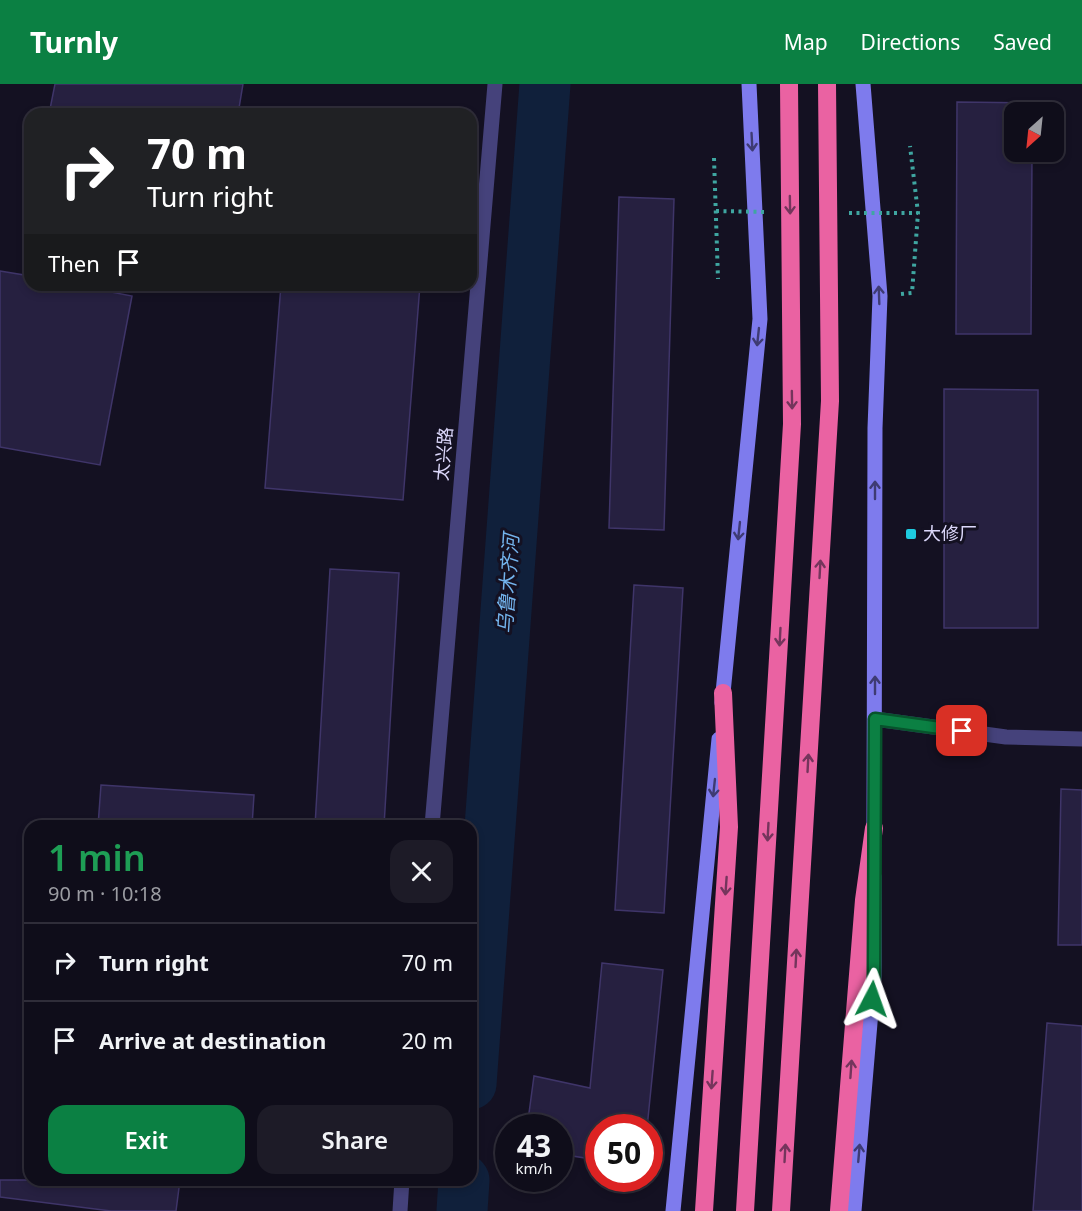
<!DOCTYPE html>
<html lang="en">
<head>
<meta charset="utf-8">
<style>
	:root { --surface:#0f0d1a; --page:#1d1b27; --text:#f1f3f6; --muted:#9b9ca2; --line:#2f2d39; --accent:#0b8043 }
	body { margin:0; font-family:"Noto Sans","Noto Sans SC",sans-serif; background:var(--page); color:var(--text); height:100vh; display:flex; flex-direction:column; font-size:22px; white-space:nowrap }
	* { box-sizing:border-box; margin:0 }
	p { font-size:20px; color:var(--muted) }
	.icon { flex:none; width:33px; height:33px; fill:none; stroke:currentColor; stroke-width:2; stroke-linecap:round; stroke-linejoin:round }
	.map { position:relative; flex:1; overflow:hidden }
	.sheet { position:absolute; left:24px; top:736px; width:453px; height:366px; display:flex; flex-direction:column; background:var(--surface); border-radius:18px; box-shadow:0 3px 9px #0003,0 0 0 2px var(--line) }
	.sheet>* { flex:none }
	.hud { position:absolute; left:24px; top:24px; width:453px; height:183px; border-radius:18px; box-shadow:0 3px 9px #0003,0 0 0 2px var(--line); background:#202124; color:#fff; overflow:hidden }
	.needle { width:39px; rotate:207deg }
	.buttons { position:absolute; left:1004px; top:18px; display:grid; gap:12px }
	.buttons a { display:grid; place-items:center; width:60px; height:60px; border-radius:12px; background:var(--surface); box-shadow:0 3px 9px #0003,0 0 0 2px var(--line); font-size:30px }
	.speed { position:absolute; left:495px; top:1030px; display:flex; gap:12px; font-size:30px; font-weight:700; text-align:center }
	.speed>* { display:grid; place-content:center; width:78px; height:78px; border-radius:50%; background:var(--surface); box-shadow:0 3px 9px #0003,0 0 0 2px var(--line); line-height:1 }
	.speed small { font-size:15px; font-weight:400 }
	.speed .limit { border:9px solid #d22; background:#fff; color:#111 }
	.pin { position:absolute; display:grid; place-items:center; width:51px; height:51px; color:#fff; margin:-26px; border-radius:12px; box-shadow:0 3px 9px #0006 }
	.me { position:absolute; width:66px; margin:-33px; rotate:4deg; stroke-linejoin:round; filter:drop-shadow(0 0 4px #0008) }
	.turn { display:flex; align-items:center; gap:21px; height:126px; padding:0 24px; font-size:27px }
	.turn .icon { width:78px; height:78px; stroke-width:2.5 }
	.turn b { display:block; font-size:42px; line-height:51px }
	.then { display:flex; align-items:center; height:57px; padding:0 24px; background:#0003; gap:12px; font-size:22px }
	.round { display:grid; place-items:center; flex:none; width:63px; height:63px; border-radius:18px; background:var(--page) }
	.summary { display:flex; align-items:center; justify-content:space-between; height:102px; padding:0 24px }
	h1 { font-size:36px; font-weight:600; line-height:45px; color:#1e9e55 }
	.action { display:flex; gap:12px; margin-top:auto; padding:12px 24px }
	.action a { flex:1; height:69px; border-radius:18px; background:var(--accent); color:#fff; font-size:24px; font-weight:600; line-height:69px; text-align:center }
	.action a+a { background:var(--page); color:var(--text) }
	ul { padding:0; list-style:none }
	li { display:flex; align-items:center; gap:18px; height:78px; padding:0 24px; border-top:2px solid var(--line) }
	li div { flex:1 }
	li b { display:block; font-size:22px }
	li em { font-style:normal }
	header { display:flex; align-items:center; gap:36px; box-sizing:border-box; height:84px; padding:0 30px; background:var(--accent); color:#fff }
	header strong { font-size:28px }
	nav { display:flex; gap:33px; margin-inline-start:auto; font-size:21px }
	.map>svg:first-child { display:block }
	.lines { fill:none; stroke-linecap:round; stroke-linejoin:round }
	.river { stroke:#10203b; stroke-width:51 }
	.building { fill:#262040; stroke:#3f3569; stroke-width:1.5 }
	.path { stroke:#3fa6a1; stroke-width:4; stroke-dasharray:3 4.5; stroke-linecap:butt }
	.street { stroke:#45427b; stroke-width:15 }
	.secondary { stroke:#7e7bed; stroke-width:15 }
	.highway { stroke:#ea62a2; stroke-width:18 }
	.path-bridge { stroke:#3fa6a1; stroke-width:4; stroke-dasharray:3 4.5; stroke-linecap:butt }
	.highway-bridge { stroke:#ea62a2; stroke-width:18 }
	.oneway { stroke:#3e3b73 }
	.oneway2 { stroke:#74355c }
	.route-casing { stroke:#07532c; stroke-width:15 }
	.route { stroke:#0b8043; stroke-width:10 }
	.poi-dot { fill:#1ecadf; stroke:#141122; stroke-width:2 }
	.labels { text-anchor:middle; stroke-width:6; stroke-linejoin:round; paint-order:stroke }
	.street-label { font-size:18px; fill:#dbd7fa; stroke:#141122 }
	.poi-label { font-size:18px; fill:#dbd7fa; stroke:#141122; text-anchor:start }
	.water-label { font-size:20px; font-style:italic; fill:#73b3ec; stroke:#141122 }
</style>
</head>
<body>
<header>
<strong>Turnly</strong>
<nav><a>Map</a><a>Directions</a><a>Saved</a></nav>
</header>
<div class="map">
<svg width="1082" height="1127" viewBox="0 0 1082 1127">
	<rect width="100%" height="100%" fill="#141122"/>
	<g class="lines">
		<!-- river -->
		<path class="river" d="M471 1000 545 0
			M462 1127 464 1096"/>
	</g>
	<!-- building -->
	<path class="building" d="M55 0H243L238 30H49Z
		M957 18 1032 19V28H1014V68H1032L1031 250H956Z
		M619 113 674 115 664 446 609 444Z
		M0 187 30 192V201H75L132 212 100 381 0 363Z
		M281 201H420L403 416 265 404Z
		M944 305 1038 306V544H944Z
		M330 485 399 489 384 742H315Z
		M634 501 683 504 664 829 615 826Z
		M101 701 254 711 252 742H98Z
		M1061 705 1082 706V861H1058Z
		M602 879 663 886 647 1044H598V1076L560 1070V1044H527L534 992 590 1004Z
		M1047 939 1082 942V1127H1033Z
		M0 1096H180L176 1127H111L0 1113Z"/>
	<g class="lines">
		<!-- path -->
		<path class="path" d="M714 74 718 195
			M901 210 912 209 918 129 910 62"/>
		<!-- street -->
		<path class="street" d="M875 635 1006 653 1082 655
			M432 742 495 0
			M400 1127 402 1096"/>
		<!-- secondary -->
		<path class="secondary" d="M863 0 880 212 875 344 874 756
			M722 619 760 235 749 0
			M673 1127 719 655
			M854 1127 874 892V792"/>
		<!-- highway -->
		<path class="highway" d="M704 1127 729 743 723 609
			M839 1127 864 816 874 744"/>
		<!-- path-bridge -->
		<path class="path-bridge" d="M716 127 767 128
			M849 129H918"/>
		<!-- highway-bridge -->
		<path class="highway-bridge" d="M745 1127 792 340 789 0
			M781 1127 830 317 827 0"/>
	</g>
	<!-- one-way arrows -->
	<defs><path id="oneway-shaft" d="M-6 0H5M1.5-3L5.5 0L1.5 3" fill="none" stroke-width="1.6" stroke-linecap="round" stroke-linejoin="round" transform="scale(1.5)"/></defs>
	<g class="oneway">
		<use href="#oneway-shaft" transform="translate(752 58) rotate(87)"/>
		<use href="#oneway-shaft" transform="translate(879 211) rotate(-92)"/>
		<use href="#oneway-shaft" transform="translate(758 253) rotate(96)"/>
		<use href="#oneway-shaft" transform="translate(875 406) rotate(-90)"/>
		<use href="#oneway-shaft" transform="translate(739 447) rotate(96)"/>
		<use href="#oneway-shaft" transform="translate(875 601) rotate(-90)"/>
		<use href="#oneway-shaft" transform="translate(714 704) rotate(96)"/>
		<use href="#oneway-shaft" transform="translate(859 1069) rotate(-85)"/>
	</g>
	<g class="oneway2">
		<use href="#oneway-shaft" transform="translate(790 121) rotate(89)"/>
		<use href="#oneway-shaft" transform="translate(792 316) rotate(89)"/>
		<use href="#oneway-shaft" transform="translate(820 485) rotate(-87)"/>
		<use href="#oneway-shaft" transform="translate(780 553) rotate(93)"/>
		<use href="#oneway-shaft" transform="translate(808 679) rotate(-87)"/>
		<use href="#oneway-shaft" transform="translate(768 748) rotate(93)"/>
		<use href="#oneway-shaft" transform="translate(726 802) rotate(94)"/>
		<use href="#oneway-shaft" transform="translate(796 874) rotate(-87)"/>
		<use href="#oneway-shaft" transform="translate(851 985) rotate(-86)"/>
		<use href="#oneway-shaft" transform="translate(712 996) rotate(94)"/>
		<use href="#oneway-shaft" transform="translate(785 1069) rotate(-87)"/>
	</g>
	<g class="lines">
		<defs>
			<path id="route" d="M872 915 874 892 875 635 962 647"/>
		</defs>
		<!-- route casing -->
		<use href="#route" class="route-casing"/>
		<!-- route -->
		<use href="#route" class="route"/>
	</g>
	<!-- markers -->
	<rect class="poi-dot" x="905" y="444" width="12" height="12" rx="3"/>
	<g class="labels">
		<!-- street labels -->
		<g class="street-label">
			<text transform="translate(444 370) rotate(-85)" y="6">太兴路</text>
		</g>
		<!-- poi labels -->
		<g class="poi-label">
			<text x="923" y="456">大修厂</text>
		</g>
		<!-- water labels -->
		<g class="water-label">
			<text transform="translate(508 500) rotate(-86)" y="7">乌鲁木齐河</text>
		</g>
	</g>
</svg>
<div class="buttons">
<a><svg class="needle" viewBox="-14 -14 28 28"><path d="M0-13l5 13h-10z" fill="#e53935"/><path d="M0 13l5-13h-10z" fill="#9b9ca2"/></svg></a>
</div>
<div class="speed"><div>43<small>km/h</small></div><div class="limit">50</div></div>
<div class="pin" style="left:962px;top:647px;background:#d93025"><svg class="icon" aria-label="arrive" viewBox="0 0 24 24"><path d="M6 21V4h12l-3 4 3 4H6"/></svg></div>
<svg class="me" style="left:872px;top:915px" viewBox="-20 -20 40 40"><path d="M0-17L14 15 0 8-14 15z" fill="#0b8043" stroke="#fff" stroke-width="4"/></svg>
<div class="hud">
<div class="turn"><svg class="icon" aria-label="right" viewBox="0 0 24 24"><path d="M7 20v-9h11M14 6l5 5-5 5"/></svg><div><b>70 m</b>Turn right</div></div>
<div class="then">Then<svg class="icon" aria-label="arrive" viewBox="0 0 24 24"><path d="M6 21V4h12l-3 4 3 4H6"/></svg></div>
</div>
<section class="sheet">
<div class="summary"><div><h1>1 min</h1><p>90 m · 10:18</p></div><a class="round"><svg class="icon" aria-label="close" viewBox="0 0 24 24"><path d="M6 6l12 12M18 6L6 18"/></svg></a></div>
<ul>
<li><svg class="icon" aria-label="right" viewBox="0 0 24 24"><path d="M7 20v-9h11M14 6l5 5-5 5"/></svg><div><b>Turn right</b></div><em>70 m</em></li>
<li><svg class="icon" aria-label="arrive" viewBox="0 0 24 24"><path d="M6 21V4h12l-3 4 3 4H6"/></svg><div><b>Arrive at destination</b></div><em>20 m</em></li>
</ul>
<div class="action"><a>Exit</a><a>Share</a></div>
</section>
</div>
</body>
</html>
